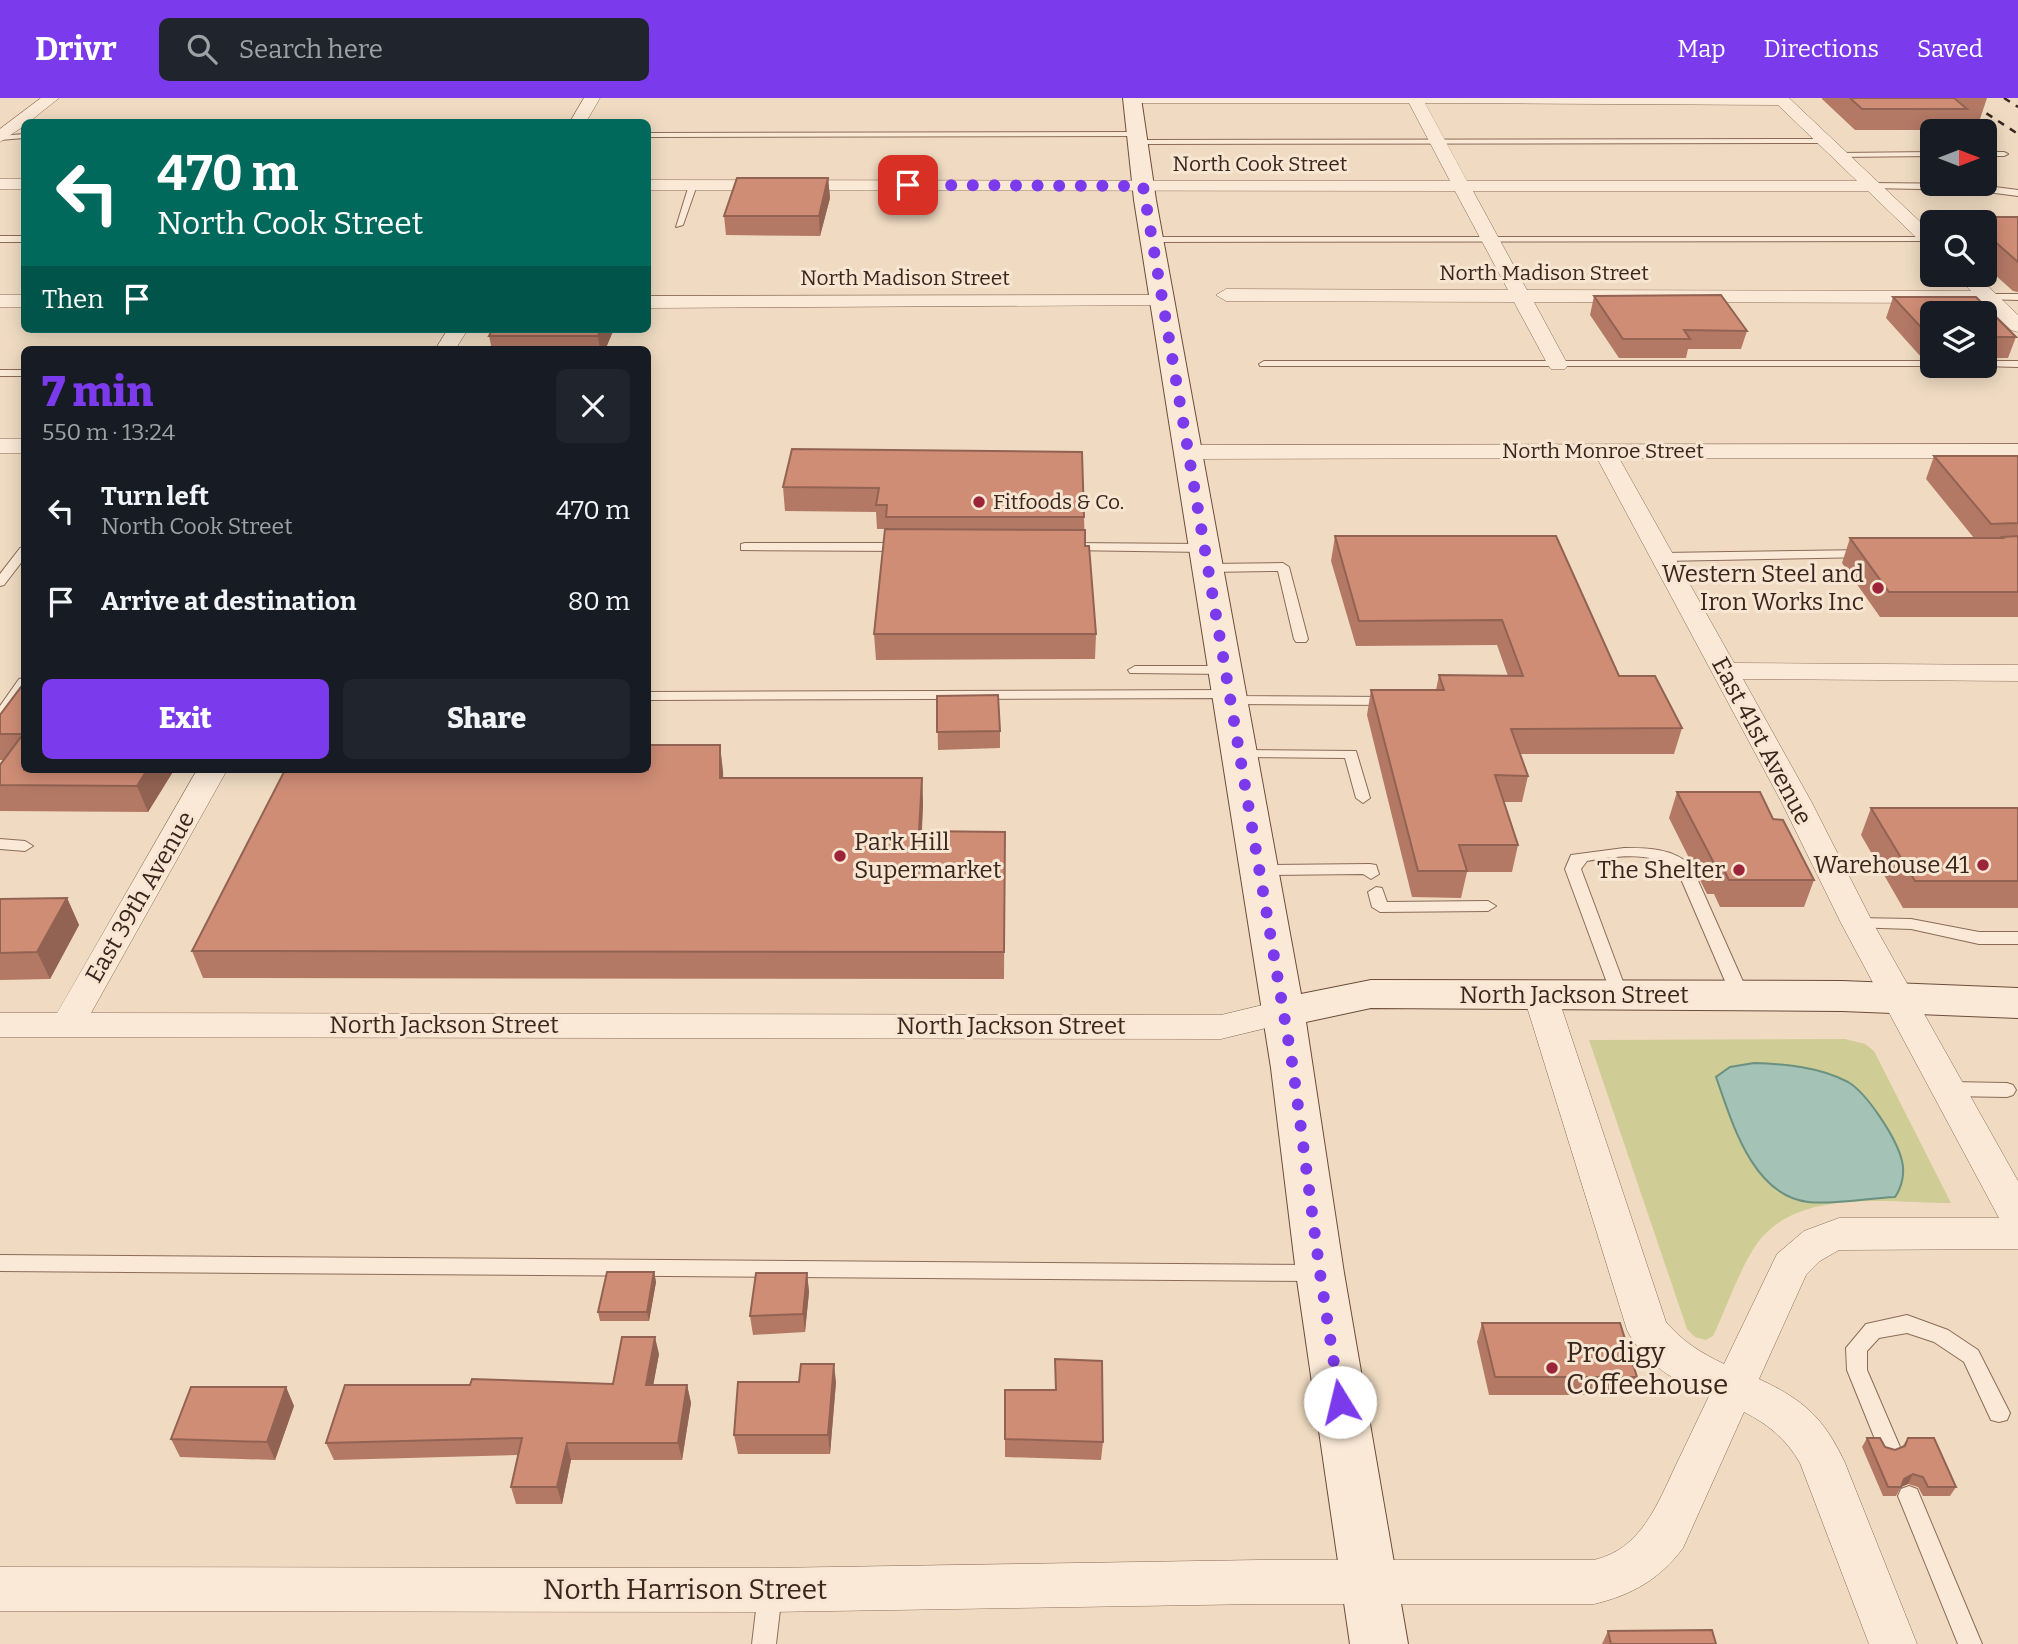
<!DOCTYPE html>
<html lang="en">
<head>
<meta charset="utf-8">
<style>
	:root { --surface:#171b24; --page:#20242c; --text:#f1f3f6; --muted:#9ea1a6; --accent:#7c3aed }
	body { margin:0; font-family:Bitter,serif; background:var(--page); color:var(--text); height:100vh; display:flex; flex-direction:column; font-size:26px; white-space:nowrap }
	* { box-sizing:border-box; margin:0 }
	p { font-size:23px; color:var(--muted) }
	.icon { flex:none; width:38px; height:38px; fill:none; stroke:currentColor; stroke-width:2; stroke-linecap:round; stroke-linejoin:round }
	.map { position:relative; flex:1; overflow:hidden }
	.drawer { position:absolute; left:21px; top:248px; width:630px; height:427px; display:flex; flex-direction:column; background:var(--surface); border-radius:10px; box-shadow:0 4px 18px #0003 }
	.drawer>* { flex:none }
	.hud { position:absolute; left:21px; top:21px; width:630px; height:214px; border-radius:10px; box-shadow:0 4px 18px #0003; background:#00695c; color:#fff; overflow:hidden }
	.needle { width:46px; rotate:90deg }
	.buttons { position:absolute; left:1920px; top:21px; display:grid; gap:14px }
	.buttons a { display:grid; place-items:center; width:77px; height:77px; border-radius:10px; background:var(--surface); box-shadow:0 4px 18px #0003; font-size:35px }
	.pin { position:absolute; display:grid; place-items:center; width:60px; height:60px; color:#fff; margin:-30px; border-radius:14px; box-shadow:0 4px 10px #0006 }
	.me { position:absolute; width:77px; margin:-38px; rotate:351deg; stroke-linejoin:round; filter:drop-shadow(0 0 5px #0008) }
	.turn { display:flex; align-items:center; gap:24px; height:147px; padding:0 21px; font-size:32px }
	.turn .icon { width:91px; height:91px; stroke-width:2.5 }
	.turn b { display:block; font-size:49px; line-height:60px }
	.then { display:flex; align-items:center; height:66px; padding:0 21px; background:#0003; gap:14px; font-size:26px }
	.round { display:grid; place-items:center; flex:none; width:74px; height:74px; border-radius:10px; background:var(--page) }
	.head { display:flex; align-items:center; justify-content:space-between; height:119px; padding:0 21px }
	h1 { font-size:42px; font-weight:800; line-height:52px; color:var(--accent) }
	.cta { display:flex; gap:14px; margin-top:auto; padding:14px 21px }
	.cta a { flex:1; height:80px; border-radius:10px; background:var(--accent); color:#fff; font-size:28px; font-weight:800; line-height:80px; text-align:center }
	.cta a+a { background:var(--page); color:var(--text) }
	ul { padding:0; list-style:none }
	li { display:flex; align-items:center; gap:21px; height:91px; padding:0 21px }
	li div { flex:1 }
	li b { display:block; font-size:26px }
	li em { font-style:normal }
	header { display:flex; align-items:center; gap:42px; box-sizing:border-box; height:98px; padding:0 35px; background:var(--accent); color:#fff }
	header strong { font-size:33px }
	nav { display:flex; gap:38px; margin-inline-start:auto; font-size:24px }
	.search { width:490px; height:63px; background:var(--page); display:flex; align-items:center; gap:18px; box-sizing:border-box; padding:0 24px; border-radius:10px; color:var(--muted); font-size:26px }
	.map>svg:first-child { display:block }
	.green { fill:#cfcc95 }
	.water { fill:#a4c2b5; stroke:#6b9181; stroke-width:2 }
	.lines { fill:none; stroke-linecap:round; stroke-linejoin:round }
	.lane-casing { stroke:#8b6b58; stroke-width:2 }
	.street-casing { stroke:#8b6b58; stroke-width:1 }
	.secondary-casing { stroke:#6c4c3b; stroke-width:2 }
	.lane { fill:#fae9d6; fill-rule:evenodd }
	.street { fill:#fae9d6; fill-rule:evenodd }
	.secondary { fill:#fae9d6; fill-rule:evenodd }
	.rail { stroke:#3a261d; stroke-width:2.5; stroke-dasharray:7 7; stroke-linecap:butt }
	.wall { fill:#b37965 }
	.shaded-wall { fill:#926353 }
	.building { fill:#d08d76; stroke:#926353; stroke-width:2 }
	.route { stroke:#7c3aed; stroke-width:12; stroke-dasharray:0 21.6 }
	.poi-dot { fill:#9c253a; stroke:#f7e6d2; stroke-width:2.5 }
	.labels { text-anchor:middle; stroke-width:6; stroke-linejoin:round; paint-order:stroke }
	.far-street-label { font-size:21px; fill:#3a261d; stroke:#f7e6d2 }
	.far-poi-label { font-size:21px; fill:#3a261d; stroke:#f7e6d2; text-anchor:start }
	.poi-label { font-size:24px; fill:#3a261d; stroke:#f7e6d2; text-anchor:end }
	.street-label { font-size:24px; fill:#3a261d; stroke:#f7e6d2 }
	.near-poi-label { font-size:28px; fill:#3a261d; stroke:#f7e6d2; text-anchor:start }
	.near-street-label { font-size:28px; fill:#3a261d; stroke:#f7e6d2 }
</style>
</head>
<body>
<header>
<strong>Drivr</strong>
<div class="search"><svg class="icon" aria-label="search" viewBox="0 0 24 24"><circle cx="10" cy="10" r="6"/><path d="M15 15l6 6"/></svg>Search here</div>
<nav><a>Map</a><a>Directions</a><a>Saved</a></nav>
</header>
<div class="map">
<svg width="2018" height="1546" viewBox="0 0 2018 1546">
	<rect width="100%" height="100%" fill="#f0dbc2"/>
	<!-- green -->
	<path class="green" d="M1845 941 1865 946 1874 953 1951 1105C1889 1105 1796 1089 1756 1147 1738 1174 1727 1209 1713 1238L1706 1242 1695 1239 1687 1231 1589 942Z"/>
	<!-- water -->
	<path class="water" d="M1754 965C1785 966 1820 969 1848 984 1867 995 1897 1041 1902 1063 1905 1075 1902 1089 1895 1099 1867 1100 1835 1107 1808 1104 1752 1097 1732 1024 1716 979L1730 969Z"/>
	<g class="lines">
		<defs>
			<path id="lane" d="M1142 34 1139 38 648 39V35Z
				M24 36V40L0 42V38Z
				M1828 41 1825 45 1140 46 1136 44 1140 42Z
				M1932 54V58L1840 59 1836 57 1840 55Z
				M1984 54H2004L2008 56 2004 58H1984Z
				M693 84 697 87 683 127 676 129 689 87Z
				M1872 85 1972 86 2018 92V98L1972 92 1869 90V86Z
				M0 138H24V144H0Z
				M1152 139H1928L1932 143 1149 144V140Z
				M1988 196H2018V202L1985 201 1983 199Z
				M1264 263H1932V268H1936H1260L1259 266Z
				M1984 263H2018V269L1980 268H1984Z
				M0 272H24V278H0Z
				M745 445H904L910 449 904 453 741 452V446Z
				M1070 445 1204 446 1210 450 1204 454 1066 452 1064 449Z
				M24 449V461L4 487 0 488V476L20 450Z
				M1865 452 1871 456 1869 459 1662 463 1656 459 1662 455Z
				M1283 465 1289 469 1308 541 1306 544H1296L1294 541 1278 473 1208 474 1202 470 1208 466Z
				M1135 568H1225L1232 572 1225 576 1130 575 1128 572Z
				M24 580V593L5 621 0 622V608L19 581Z
				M1229 592 1234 593 1235 598 1389 599 1396 603 1389 607 1230 606 1225 605 1224 600 648 602V594Z
				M1239 652 1356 653 1370 700 1363 705 1356 700 1345 660 1234 659 1232 656 1234 653Z
				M0 741 25 743 33 748 25 753 0 751Z
				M1624 750C1649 750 1671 750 1691 767L1749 897 1746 901H1734L1731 897 1678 774C1655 752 1616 758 1587 763L1581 771 1628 897 1625 901H1613L1565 771 1571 757Z
				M1370 766 1376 767 1379 776 1371 781 1363 776 1259 777 1251 772 1259 767Z
				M1376 789 1382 790 1387 804 1488 803 1496 808 1488 813 1380 814 1372 809 1368 794Z
				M1857 820 1911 821 1979 834H2018V846H1979L1911 831 1851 829 1849 825 1851 821Z
				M1949 984 2007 985 2013 987 2016 992 2013 997 2007 999 1949 998 1943 996 1940 991 1943 986Z
				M0 1157 1317 1167 1324 1169 1327 1175 1324 1181 1317 1183 0 1173Z
				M1907 1217 1948 1232 1978 1252 2010 1315 2007 1322 1999 1324 1991 1322 1964 1264 1934 1244 1907 1235 1879 1240 1867 1253V1272L1900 1349 1897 1356 1889 1359 1881 1356 1847 1272 1846 1250 1866 1226Z
				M1909 1388 1917 1391 1982 1546H1958L1898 1398 1901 1391Z
				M770 1484 778 1487 782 1495 776 1546H752L758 1495 762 1487Z"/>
			<path id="street" d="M41 0H59L29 24H24V28L0 44V31Z
				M584 0H600L586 24H570Z
				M1133 0H1789L1932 135V151L1926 149 1868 93H1473L1527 192 1971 193 1955 177H1976L2018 217V234L2011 232 1983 205 1534 204 1568 267 1565 271H1551L1548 267 1514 204 1226 203 1216 197 1226 191 1508 192 1455 93 648 92V82L1450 83 1409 5H1141ZM1425 5 1778 7 1857 83H1467Z
				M0 81H24V91H0Z
				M0 197H24V209H0Z
				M1163 197 1173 203 1170 207 648 210V198Z
				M448 231H468L455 252H435Z
				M0 341H24V355H0Z
				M2018 346V360H1619L1734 565 2018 567V583L1743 581 1812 705 1873 825 2018 1083V1151L1839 1152 1820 1163 1806 1177 1759 1281C1804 1302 1824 1320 1845 1365L1917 1546H1869L1800 1365C1787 1342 1768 1326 1744 1314L1683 1450C1660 1481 1632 1497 1594 1506H1259L770 1514 0 1513V1469L770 1470 1259 1462H1594C1641 1451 1657 1407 1676 1367 1687 1344 1698 1321 1709 1298 1675 1283 1644 1266 1627 1232L1523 896 1528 888 1540 884 1552 888 1557 896 1666 1224C1682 1243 1701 1255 1724 1266L1777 1156 1804 1133 1839 1120H1999L1841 825 1782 705 1597 360 1188 361 1180 359 1177 354 1180 349 1188 347Z
				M197 672H227L91 915 1221 917 1283 902 1295 905 1300 914 1295 923 1221 941 0 939V915H57Z"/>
			<path id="secondary" d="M1123 0H1141L1156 102 1301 896 1371 882 1842 883 2018 890V920L1842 913 1371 910 1306 924 1344 1175 1408 1546H1350L1296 1175 1271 970 1134 102Z"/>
		</defs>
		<!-- lane casing -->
		<use href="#lane" class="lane-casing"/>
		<!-- street casing -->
		<use href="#street" class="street-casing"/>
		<!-- secondary casing -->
		<use href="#secondary" class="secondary-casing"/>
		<!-- lane -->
		<use href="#lane" class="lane"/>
		<!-- street -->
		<use href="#street" class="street"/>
		<!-- secondary -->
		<use href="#secondary" class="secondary"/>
		<!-- rail -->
		<path class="rail" d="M1963 0 2018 36
			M2004 0 2018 9"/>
	</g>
	<!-- wall -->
	<path class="wall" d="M1822 0H1987L1980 21H1964L1960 32H1855L1822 1Z
		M828 80 830 100 820 138 726 137 724 118Z
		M1967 119H2018V194L2013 193 1984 167V124H1965Z
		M1594 198 1747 233 1741 251H1688L1686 260H1619L1590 217Z
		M1893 199H1976L2016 239 2008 260H1984V215H1932V262L1922 260 1886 220Z
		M493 231H614L605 252H492L489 238Z
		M792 351 1084 419 1085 448 1096 536 1095 561 876 562 874 536 887 431H877L876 414 785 413 783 389Z
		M1934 358H2018V519H1880L1842 465 1850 440H1974L1926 381Z
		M1335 438 1619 578 1682 630 1674 656H1520L1528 678 1522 704H1504L1518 747 1512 774H1467L1461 800 1412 799 1367 617 1371 592H1436L1439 577 1508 578 1497 547 1356 548 1331 463Z
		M937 598 1000 633V650L938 652Z
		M0 617 174 672 148 714 0 713V667L4 662H0Z
		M720 647 723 680H922L923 706 922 733 1005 734 1004 881 203 880 192 853Z
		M1677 694 1773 721 1814 782 1804 809H1720L1714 796H1707L1669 720Z
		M1871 710H2018V810H1903L1861 737Z
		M67 800 79 827 50 881 0 882V801Z
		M654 1174 656 1184 649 1223H600L598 1214Z
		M807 1175 809 1194 805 1234 753 1237 750 1218Z
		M1482 1225 1637 1279 1630 1297H1489L1477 1244Z
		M659 1256 653 1287H687L691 1305 682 1362H571L562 1406H516L511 1389 518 1357 334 1362 326 1345 470 1287 613 1286Z
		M1055 1261 1103 1344 1101 1362 1005 1359V1292H1055Z
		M799 1284H836L830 1356H738L734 1337Z
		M286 1289 294 1308 275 1362 180 1359 171 1341Z
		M1867 1340 1885 1349 1895 1352 1902 1349 1908 1340 1956 1389 1950 1398H1923L1918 1389 1908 1386 1901 1389 1896 1398H1883L1862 1349Z
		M1608 1533 1716 1546H1602Z"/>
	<!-- shaded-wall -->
	<path class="shaded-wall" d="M828 80 830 100 820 138 819 118Z
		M601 231H614L605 252H600L598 238Z
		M1992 239 1984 259V255L1989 241Z
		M648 352 651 374 648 384Z
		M720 647 723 673 724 706 720 680Z
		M147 672H174L148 714 137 688Z
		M922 680 923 706 920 760 919 733Z
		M67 800 79 827 50 881 37 854Z
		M654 1174 656 1184 649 1223 647 1214Z
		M807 1175 809 1194 805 1234 803 1216Z
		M655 1239 659 1256 650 1305 646 1287Z
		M834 1266 836 1284 830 1356 828 1337Z
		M687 1287 691 1305 682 1362 678 1345Z
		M286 1289 294 1308 275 1362 267 1344Z
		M567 1345 571 1362 562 1406 557 1389Z
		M1913 1376 1908 1386 1899 1390 1904 1381Z"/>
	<!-- building -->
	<path class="building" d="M1850 0H1954L1967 11H1862Z
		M737 80H828L819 118H724Z
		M1967 119H2018V164L1984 134V124H1974Z
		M1721 197 1747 233 1684 232 1690 241H1623L1594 198Z
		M1893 199H1976L2016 239H1992L1989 241H1984V215H1932V239H1930Z
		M493 231H601L598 238H489Z
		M792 351 1082 354 1084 419H886L887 407H876L879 390 783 389Z
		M1934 358H2018V425L1991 426Z
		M885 431 1085 432V448H1089L1096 536H874Z
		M1335 438H1556L1619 578H1655L1682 630 1511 631 1528 678 1495 677 1518 747H1459L1467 773H1418L1371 592H1444L1439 577 1523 578 1502 522 1359 523Z
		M2018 438V494H1889L1850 440H2003L2002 439Z
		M24 585V672H147L137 688 0 687V667L23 636H0V617Z
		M998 597 1000 633 937 634V598Z
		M648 647H720V680H922L919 733 1005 734 1004 854 192 853 285 672H648Z
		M1677 694H1760L1773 721 1783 722 1814 782H1729L1723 770 1716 769Z
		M1871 710H2018V783H1915Z
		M67 800 37 854 0 855V801Z
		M607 1174H654L647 1214H598Z
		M756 1175H807L803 1216 750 1218Z
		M1482 1225H1620L1637 1279H1495Z
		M622 1239H655L646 1287H687L678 1345H567L557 1389H511L522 1340 326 1345 345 1287H470L472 1281 613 1286Z
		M1055 1261 1102 1263 1103 1344 1005 1341V1292H1056Z
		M801 1266H834L828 1337H734L738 1284H799Z
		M191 1289H286L267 1344 171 1341Z
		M1867 1340H1880L1885 1349 1895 1352 1905 1348 1908 1340H1934L1956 1389H1928L1923 1379 1913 1376 1904 1381 1901 1389H1888Z
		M1712 1532 1716 1546H1611L1608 1533Z"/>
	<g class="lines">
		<!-- route -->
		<path class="route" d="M908 87 1143 88 1293 970 1320 1175 1340 1304"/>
	</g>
	<!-- markers -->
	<g class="poi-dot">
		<circle cx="979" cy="404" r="7"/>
		<circle cx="1878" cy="490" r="7"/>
		<circle cx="840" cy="758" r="7"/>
		<circle cx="1983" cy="767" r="7"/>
		<circle cx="1739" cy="772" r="7"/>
		<circle cx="1552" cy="1270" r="7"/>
	</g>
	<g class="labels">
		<!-- far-street labels -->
		<g class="far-street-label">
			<text x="1260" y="73">North Cook Street</text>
			<text x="1544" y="182">North Madison Street</text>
			<text x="905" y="187">North Madison Street</text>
			<text x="1603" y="360">North Monroe Street</text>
		</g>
		<!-- far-poi labels -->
		<g class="far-poi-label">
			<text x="993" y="411">Fitfoods &amp; Co.</text>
		</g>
		<!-- poi labels -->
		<g class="poi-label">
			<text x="1864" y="484">Western Steel and<tspan x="1864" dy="28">Iron Works Inc</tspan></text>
			<text x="854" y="752" text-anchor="start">Park Hill<tspan x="854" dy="28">Supermarket</tspan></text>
			<text x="1969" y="775">Warehouse 41</text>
			<text x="1725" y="780">The Shelter</text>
		</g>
		<!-- street labels -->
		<g class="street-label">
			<text transform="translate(1762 643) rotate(62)" y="8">East 41st Avenue</text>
			<text transform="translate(140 799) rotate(-60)" y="8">East 39th Avenue</text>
			<text x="1574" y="905">North Jackson Street</text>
			<text x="444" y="935">North Jackson Street</text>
			<text x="1011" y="936">North Jackson Street</text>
		</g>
		<!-- near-poi labels -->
		<g class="near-poi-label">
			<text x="1566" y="1264">Prodigy<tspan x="1566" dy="32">Coffeehouse</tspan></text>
		</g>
		<!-- near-street labels -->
		<g class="near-street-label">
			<text x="685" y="1501">North Harrison Street</text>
		</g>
	</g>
</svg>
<div class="buttons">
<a><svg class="needle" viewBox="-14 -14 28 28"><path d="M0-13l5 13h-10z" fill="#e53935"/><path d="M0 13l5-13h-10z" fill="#9ea1a6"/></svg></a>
<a><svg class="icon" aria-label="search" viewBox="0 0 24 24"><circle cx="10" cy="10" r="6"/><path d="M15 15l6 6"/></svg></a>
<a><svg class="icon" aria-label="layers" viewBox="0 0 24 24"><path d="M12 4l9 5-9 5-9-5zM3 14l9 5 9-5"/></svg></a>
</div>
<div class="pin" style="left:908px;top:87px;background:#d93025"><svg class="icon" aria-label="arrive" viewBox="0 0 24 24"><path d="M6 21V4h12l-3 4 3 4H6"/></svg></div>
<svg class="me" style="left:1340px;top:1304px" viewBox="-20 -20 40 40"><circle r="19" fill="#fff"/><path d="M0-13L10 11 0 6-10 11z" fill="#7c3aed"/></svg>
<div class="hud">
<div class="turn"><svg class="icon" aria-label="left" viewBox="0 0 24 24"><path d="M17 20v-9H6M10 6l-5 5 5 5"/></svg><div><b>470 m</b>North Cook Street</div></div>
<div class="then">Then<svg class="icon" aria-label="arrive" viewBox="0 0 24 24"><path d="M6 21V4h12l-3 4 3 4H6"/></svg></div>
</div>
<section class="drawer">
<div class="head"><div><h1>7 min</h1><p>550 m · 13:24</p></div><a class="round"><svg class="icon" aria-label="close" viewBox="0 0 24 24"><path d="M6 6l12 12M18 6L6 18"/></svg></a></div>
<ul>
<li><svg class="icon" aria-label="left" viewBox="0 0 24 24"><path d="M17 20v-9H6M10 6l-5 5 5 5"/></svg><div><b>Turn left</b><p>North Cook Street</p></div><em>470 m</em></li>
<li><svg class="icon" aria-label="arrive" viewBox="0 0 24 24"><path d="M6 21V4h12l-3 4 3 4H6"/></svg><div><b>Arrive at destination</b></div><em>80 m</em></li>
</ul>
<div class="cta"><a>Exit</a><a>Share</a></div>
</section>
</div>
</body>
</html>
